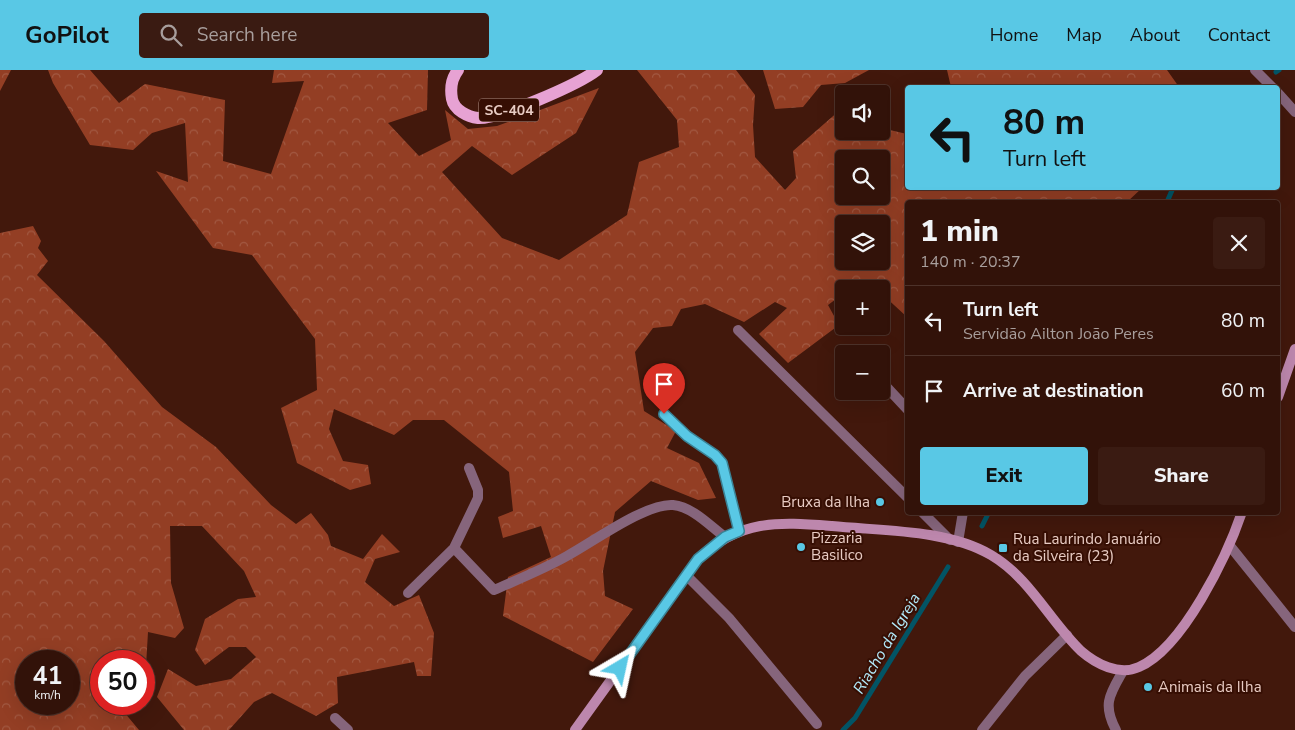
<!DOCTYPE html>
<html lang="en">
<head>
<meta charset="utf-8">
<style>
	:root { --surface:#321209; --page:#3a1b12; --text:#f1f3f6; --muted:#a89e9c; --line:#4d322a; --accent:#59c8e5 }
	body { margin:0; font-family:"Nunito Sans",sans-serif; background:var(--page); color:var(--text); height:100vh; display:flex; flex-direction:column; font-size:19px; white-space:nowrap }
	* { box-sizing:border-box; margin:0 }
	p { font-size:16px; color:var(--muted) }
	.icon { flex:none; width:28px; height:28px; fill:none; stroke:currentColor; stroke-width:2; stroke-linecap:round; stroke-linejoin:round }
	.map { position:relative; flex:1; overflow:hidden }
	.panel { position:absolute; left:905px; top:130px; width:375px; height:315px; display:flex; flex-direction:column; background:var(--surface); border-radius:5px; box-shadow:0 5px 20px #0002,0 0 0 1px var(--line) }
	.panel>* { flex:none }
	.top-card { position:absolute; left:905px; top:15px; width:375px; height:105px; border-radius:5px; box-shadow:0 5px 20px #0002,0 0 0 1px var(--line); background:#59c8e5; color:#111; overflow:hidden }
	.tools { position:absolute; left:835px; top:15px; display:grid; gap:10px }
	.tools a { display:grid; place-items:center; width:55px; height:55px; border-radius:5px; background:var(--surface); box-shadow:0 5px 20px #0002,0 0 0 1px var(--line); font-size:25px }
	.speed { position:absolute; left:15px; top:580px; display:flex; gap:10px; font-size:25px; font-weight:700; text-align:center }
	.speed>* { display:grid; place-content:center; width:65px; height:65px; border-radius:50%; background:var(--surface); box-shadow:0 5px 20px #0002,0 0 0 1px var(--line); line-height:1 }
	.speed small { font-size:12px; font-weight:400 }
	.speed .limit { border:8px solid #d22; background:#fff; color:#111 }
	.pin { position:absolute; display:grid; place-items:center; width:42px; height:42px; color:#fff; margin:-51px -21px; border-radius:50% 50% 50% 0; rotate:-45deg; box-shadow:0 0 5px #0007 }
	.pin .icon { rotate:45deg }
	.me { position:absolute; width:55px; margin:-28px; rotate:36deg; stroke-linejoin:round; filter:drop-shadow(0 0 4px #0008) }
	.turn { display:flex; align-items:center; gap:18px; height:105px; padding:0 15px; font-size:22px }
	.turn .icon { width:65px; height:65px; stroke-width:2.5 }
	.turn b { display:block; font-size:35px; line-height:42px }
	.round { display:grid; place-items:center; flex:none; width:52px; height:52px; border-radius:5px; background:var(--page) }
	.summary { display:flex; align-items:center; justify-content:space-between; height:85px; padding:0 15px }
	h1 { font-size:30px; font-weight:800; line-height:38px }
	.button { display:flex; gap:10px; margin-top:auto; padding:10px 15px }
	.button a { flex:1; height:58px; border-radius:5px; background:var(--accent); color:#111; font-size:20px; font-weight:800; line-height:58px; text-align:center }
	.button a+a { background:var(--page); color:var(--text) }
	ul { padding:0; list-style:none }
	li { display:flex; align-items:center; gap:15px; height:70px; padding:0 15px; border-top:1px solid var(--line) }
	li div { flex:1 }
	li b { display:block; font-size:19px }
	li em { font-style:normal }
	header { display:flex; align-items:center; gap:30px; box-sizing:border-box; height:70px; padding:0 25px; background:var(--accent); color:#111 }
	header strong { font-size:24px }
	nav { display:flex; gap:28px; margin-inline-start:auto; font-size:18px }
	.search { width:350px; height:45px; background:var(--page); display:flex; align-items:center; gap:12px; box-sizing:border-box; padding:0 18px; border-radius:5px; color:var(--muted); font-size:19px }
	.map>svg:first-child { display:block }
	.forest { fill:url(#forest-crowns); fill-rule:evenodd }
	.lines { fill:none; stroke-linecap:round; stroke-linejoin:round }
	.stream { stroke:#025465; stroke-width:5 }
	.street { stroke:#86657c; stroke-width:10 }
	.secondary { stroke:#bd87ad; stroke-width:10 }
	.primary { stroke:#e7a2d3; stroke-width:12 }
	.route-casing { stroke:#3a8295; stroke-width:12 }
	.route { stroke:#59c8e5; stroke-width:9 }
	.poi-dot { fill:#59c8e5; stroke:#360e03; stroke-width:2 }
	.labels { text-anchor:middle; stroke-width:4; stroke-linejoin:round; paint-order:stroke }
	.shield { fill:#360e03; stroke:#b39289; stroke-width:1 }
	.shield-label { font-size:14px; font-weight:bold; fill:#e8cbc3 }
	.poi-label { font-size:15px; fill:#e8cbc3; stroke:#360e03; text-anchor:start }
	.water-label { font-size:16px; font-style:italic; fill:#b2eafa; stroke:#360e03 }
</style>
</head>
<body>
<header>
<strong>GoPilot</strong>
<div class="search"><svg class="icon" aria-label="search" viewBox="0 0 24 24"><circle cx="10" cy="10" r="6"/><path d="M15 15l6 6"/></svg>Search here</div>
<nav><a>Home</a><a>Map</a><a>About</a><a>Contact</a></nav>
</header>
<div class="map">
<svg width="1295" height="660" viewBox="0 0 1295 660">
	<defs>
		<pattern id="forest-crowns" width="20" height="18" patternUnits="userSpaceOnUse" patternTransform="scale(1.25)"><rect width="20" height="18" fill="#933e24"/><path d="M2 6a3 3 0 1 1 6 0M12 15a3 3 0 1 1 6 0" fill="none" stroke="#a25942"/></pattern>
	</defs>
	<rect width="100%" height="100%" fill="#42180c"/>
	<!-- forest -->
	<path class="forest" d="M0 0H11L0 21Z
		M48 0H90L119 33 145 14 225 30 223 91 271 104 304 11 272 13 274 0H428L427 40 388 53 419 86 451 70 445 40 468 59 497 56 599 18 576 63 512 105 472 76 442 102 502 168 559 190 627 145 639 92 679 77 677 50 637 0H736L755 25 753 55 755 87 785 120 796 108 793 81 840 40 844 42V61H881V58L907 64 908 118H1142L1127 132H908L907 247 881 223V219H868L854 216 850 219H844V223L828 235 839 255 788 293 759 264 787 238 775 232 744 252 705 234 681 239 672 256 653 258 635 282 644 341 676 361 667 378 699 393 716 428 698 430 651 411 615 442 603 501 605 526 633 539 593 592 503 546 508 507 551 487 541 456 503 468 498 447 513 441 509 402 444 350H413L394 365 334 339 329 359 343 391 368 395 371 414 350 420 297 393 281 338 317 320 315 269 252 185 213 178 156 101 188 112 185 53 152 63 133 80 90 75 53 13ZM844 89H881V126H844ZM844 154H881V191H844Z
		M763 0H869L845 13 821 15 803 37 775 39Z
		M947 0H1167L1179 17H951Z
		M33 156 41 171 38 178 48 191 37 205 104 271 162 337 216 377 271 435 296 454 311 443 328 465 331 476 363 489 382 464 400 482 375 489 365 512 394 536 419 525 434 563 431 606H417L414 592 337 607 338 633 316 646 272 623 254 632 229 660H184L157 627 168 599 196 616 231 609 256 587 246 577H229L205 595 195 580 205 549 238 529 256 527 244 501 202 456H170L171 513 184 558 175 568 148 562 144 630V591H101V634H137L124 642 139 660H0V163ZM26 591H69V634H26Z"/>
	<g class="lines">
		<!-- stream -->
		<path class="stream" d="M1276 2 1279 0
			M1253 18 1254 17
			M1167 132 1173 118
			M982 456 989 442
			M843 660 855 648 948 497"/>
		<!-- street -->
		<path class="street" d="M1255 0 1273 18
			M1278 23 1295 42
			M738 260 908 428
			M881 311 908 340
			M664 344 687 366 715 385 722 393 739 461
			M469 398 478 420V428L454 478 494 520C519 509 544 499 567 486 593 472 646 433 673 435 693 437 710 456 725 467
			M922 442 950 470
			M958 472 963 442
			M1230 476 1295 557
			M686 505 729 548 817 654
			M408 523 454 478
			M335 648 348 660
			M982 660 1025 606 1067 565
			M1116 660C1102 634 1110 624 1123 601"/>
		<!-- secondary -->
		<path class="secondary" d="M1278 327 1295 279
			M575 660 698 489C740 449 778 452 832 456 881 461 947 459 991 485 1030 508 1049 550 1081 581 1096 594 1119 606 1139 597 1183 578 1227 486 1242 442"/>
		<!-- primary -->
		<path class="primary" d="M458 0C451 9 450 18 452 29 454 40 468 47 478 48 500 49 579 14 597 0"/>
	</g>
	<g class="lines">
		<defs>
			<path id="route" d="M620 598 698 489 725 467 739 461 722 393 715 385 687 366 664 344"/>
		</defs>
		<!-- route casing -->
		<use href="#route" class="route-casing"/>
		<!-- route -->
		<use href="#route" class="route"/>
	</g>
	<!-- markers -->
	<g class="poi-dot">
		<circle cx="880" cy="432" r="5"/>
		<circle cx="801" cy="477" r="5"/>
		<rect x="998" y="473" width="10" height="10" rx="2.5"/>
		<circle cx="1148" cy="617" r="5"/>
	</g>
	<g class="labels">
		<!-- shield labels -->
		<rect class="shield" x="479" y="28.5" width="60" height="23" rx="4"/>
		<g class="shield-label">
			<text x="509" y="45">SC-404</text>
		</g>
		<!-- poi labels -->
		<g class="poi-label">
			<text x="870" y="437" text-anchor="end">Bruxa da Ilha</text>
			<text x="811" y="473">Pizzaria<tspan x="811" dy="17">Basilico</tspan></text>
			<text x="1013" y="474">Rua Laurindo Januário<tspan x="1013" dy="17">da Silveira (23)</tspan></text>
			<text x="1158" y="622">Animais da Ilha</text>
		</g>
		<!-- water labels -->
		<g class="water-label">
			<text transform="translate(886 573) rotate(-59)" y="6">Riacho da Igreja</text>
		</g>
	</g>
</svg>
<div class="tools">
<a><svg class="icon" aria-label="sound" viewBox="0 0 24 24"><path d="M4 9h4l5-4v14l-5-4H4zM17 9q2 3 0 6"/></svg></a>
<a><svg class="icon" aria-label="search" viewBox="0 0 24 24"><circle cx="10" cy="10" r="6"/><path d="M15 15l6 6"/></svg></a>
<a><svg class="icon" aria-label="layers" viewBox="0 0 24 24"><path d="M12 4l9 5-9 5-9-5zM3 14l9 5 9-5"/></svg></a>
<a>+</a>
<a>−</a>
</div>
<div class="speed"><div>41<small>km/h</small></div><div class="limit">50</div></div>
<div class="pin" style="left:664px;top:344px;background:#d93025"><svg class="icon" aria-label="arrive" viewBox="0 0 24 24"><path d="M6 21V4h12l-3 4 3 4H6"/></svg></div>
<svg class="me" style="left:620px;top:598px" viewBox="-20 -20 40 40"><path d="M0-17L14 15 0 8-14 15z" fill="#59c8e5" stroke="#fff" stroke-width="4"/></svg>
<div class="top-card">
<div class="turn"><svg class="icon" aria-label="left" viewBox="0 0 24 24"><path d="M17 20v-9H6M10 6l-5 5 5 5"/></svg><div><b>80 m</b>Turn left</div></div>
</div>
<section class="panel">
<div class="summary"><div><h1>1 min</h1><p>140 m · 20:37</p></div><a class="round"><svg class="icon" aria-label="close" viewBox="0 0 24 24"><path d="M6 6l12 12M18 6L6 18"/></svg></a></div>
<ul>
<li><svg class="icon" aria-label="left" viewBox="0 0 24 24"><path d="M17 20v-9H6M10 6l-5 5 5 5"/></svg><div><b>Turn left</b><p>Servidão Ailton João Peres</p></div><em>80 m</em></li>
<li><svg class="icon" aria-label="arrive" viewBox="0 0 24 24"><path d="M6 21V4h12l-3 4 3 4H6"/></svg><div><b>Arrive at destination</b></div><em>60 m</em></li>
</ul>
<div class="button"><a>Exit</a><a>Share</a></div>
</section>
</div>
</body>
</html>
